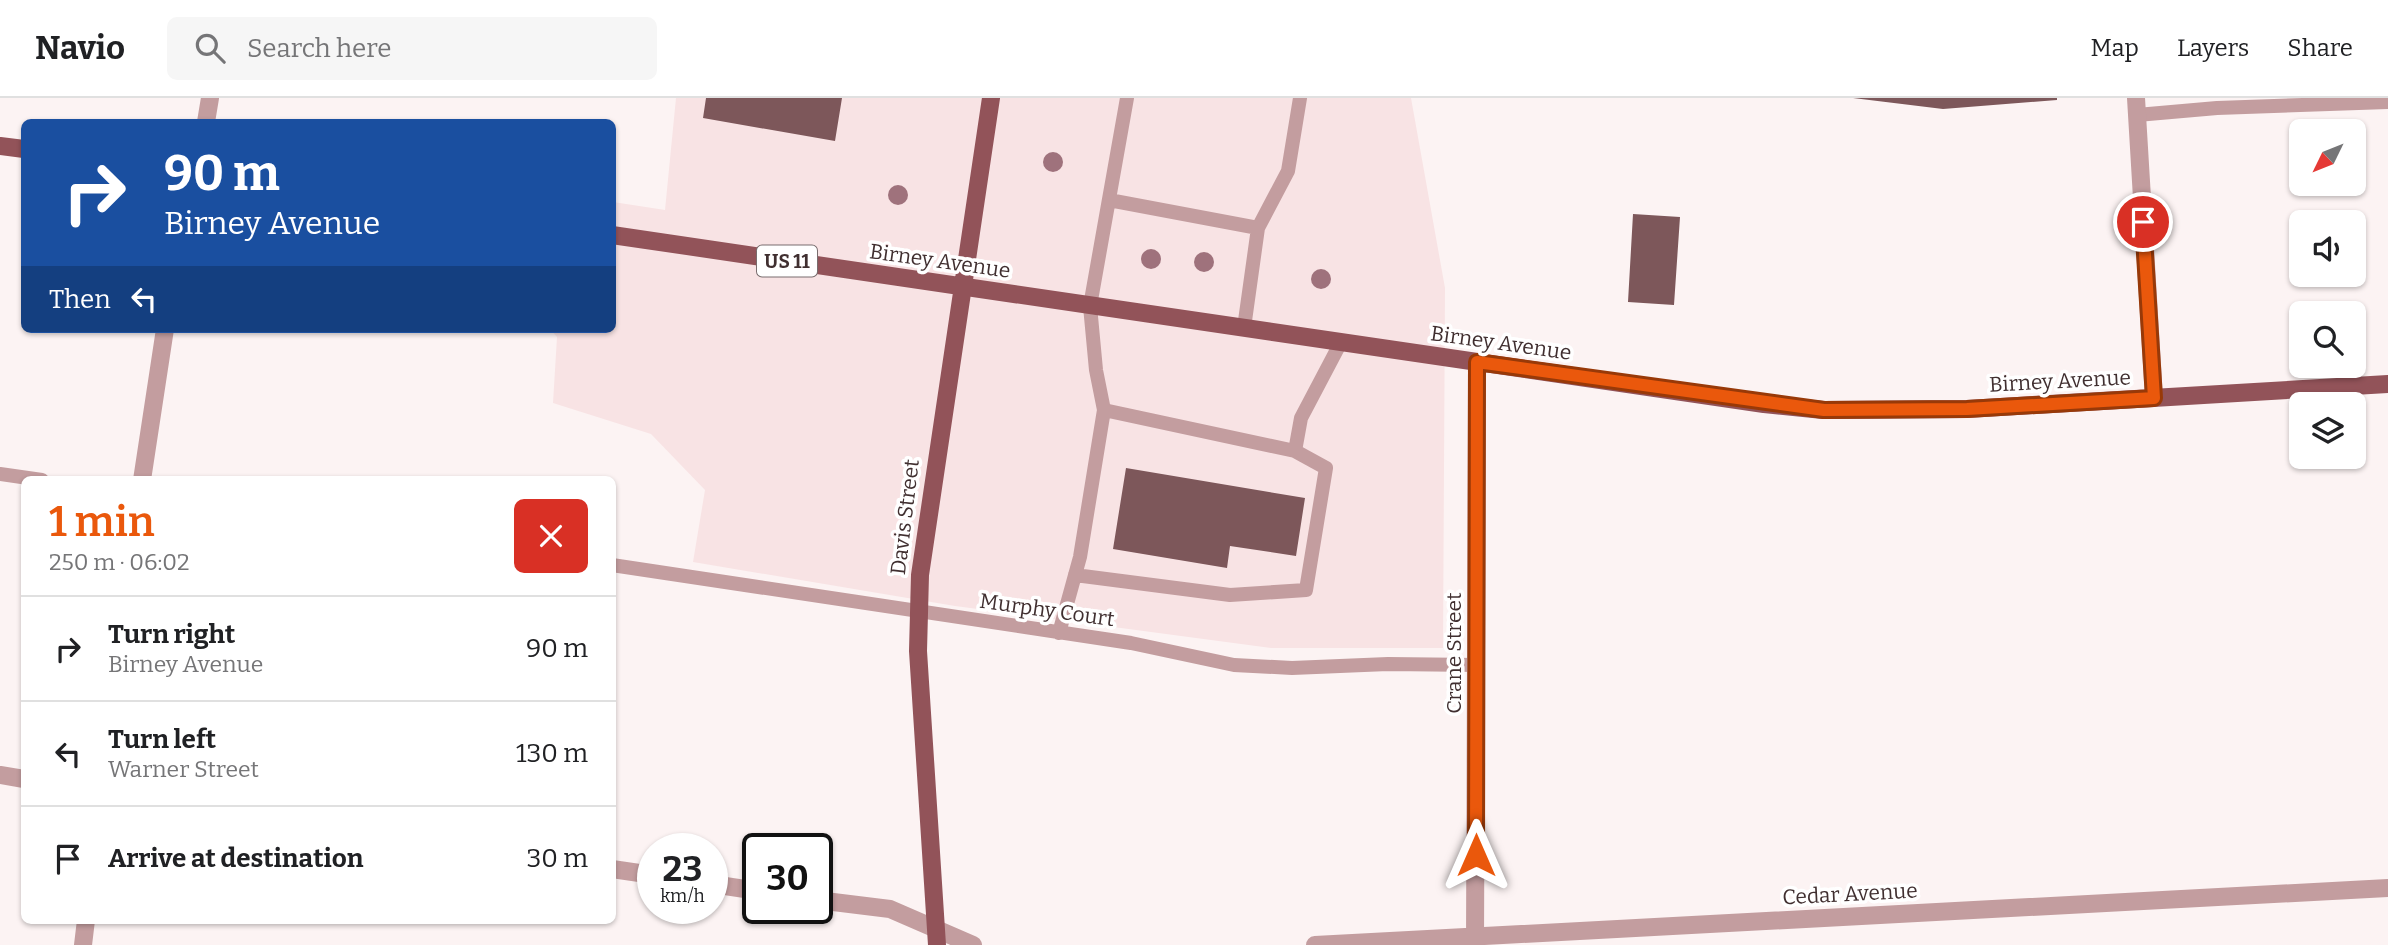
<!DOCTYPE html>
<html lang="en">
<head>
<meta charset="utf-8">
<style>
	:root { --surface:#fff; --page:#f6f6f6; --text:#202124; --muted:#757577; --line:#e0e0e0; --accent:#ea580c }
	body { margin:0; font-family:Bitter,serif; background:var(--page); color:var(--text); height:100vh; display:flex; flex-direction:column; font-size:26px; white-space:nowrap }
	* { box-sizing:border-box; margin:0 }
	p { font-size:23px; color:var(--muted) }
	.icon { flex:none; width:38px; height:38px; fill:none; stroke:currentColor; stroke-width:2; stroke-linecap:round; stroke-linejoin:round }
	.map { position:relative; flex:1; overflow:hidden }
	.drawer { position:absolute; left:21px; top:378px; width:595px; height:448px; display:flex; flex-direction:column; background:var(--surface); border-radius:10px; box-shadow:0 2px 5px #0004 }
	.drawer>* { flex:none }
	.top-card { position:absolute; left:21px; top:21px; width:595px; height:214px; border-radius:10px; box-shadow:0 2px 5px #0004; background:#1a4fa0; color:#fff; overflow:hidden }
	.needle { width:46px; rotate:227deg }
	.fabs { position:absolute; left:2289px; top:21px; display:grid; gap:14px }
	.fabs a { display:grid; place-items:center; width:77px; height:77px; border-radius:10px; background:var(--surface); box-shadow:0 2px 5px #0004; font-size:35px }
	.speed { position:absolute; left:637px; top:735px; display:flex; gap:14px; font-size:35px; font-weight:700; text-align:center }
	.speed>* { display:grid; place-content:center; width:91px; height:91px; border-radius:50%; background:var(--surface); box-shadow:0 2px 5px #0004; line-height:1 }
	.speed small { font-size:18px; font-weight:400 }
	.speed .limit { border:4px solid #111; border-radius:10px; background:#fff; color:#111 }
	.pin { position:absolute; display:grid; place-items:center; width:60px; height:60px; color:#fff; margin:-30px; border:4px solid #fff; border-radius:50%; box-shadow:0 2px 7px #0007 }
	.me { position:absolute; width:77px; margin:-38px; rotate:0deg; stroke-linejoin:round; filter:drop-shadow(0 0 5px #0008) }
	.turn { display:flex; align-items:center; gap:24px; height:147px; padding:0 28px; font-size:32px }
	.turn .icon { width:91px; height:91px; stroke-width:2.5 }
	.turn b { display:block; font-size:49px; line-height:60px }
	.then { display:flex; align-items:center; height:66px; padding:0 28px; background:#0003; gap:14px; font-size:26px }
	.round { display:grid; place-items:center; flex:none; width:74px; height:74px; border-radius:10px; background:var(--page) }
	.head { display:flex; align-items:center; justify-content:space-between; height:119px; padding:0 28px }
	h1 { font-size:42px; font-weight:600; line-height:52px; color:var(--accent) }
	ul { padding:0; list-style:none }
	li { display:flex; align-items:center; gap:21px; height:105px; padding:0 28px; border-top:2px solid var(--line) }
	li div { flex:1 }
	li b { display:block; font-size:26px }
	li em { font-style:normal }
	header { display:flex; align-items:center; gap:42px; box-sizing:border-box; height:98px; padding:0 35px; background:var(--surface); border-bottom:2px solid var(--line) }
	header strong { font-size:33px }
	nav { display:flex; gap:38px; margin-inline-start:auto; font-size:24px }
	.search { width:490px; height:63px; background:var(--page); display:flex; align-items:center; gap:18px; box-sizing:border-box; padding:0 24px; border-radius:10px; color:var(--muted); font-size:26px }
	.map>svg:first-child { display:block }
	.built { fill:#f8e3e4 }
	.building { fill:#7d575a }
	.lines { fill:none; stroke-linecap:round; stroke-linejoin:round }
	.service { stroke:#c39d9f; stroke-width:14 }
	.minor { stroke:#c39d9f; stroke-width:18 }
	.primary { stroke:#925359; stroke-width:18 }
	.tree { fill:#9f727c }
	.route-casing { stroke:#983908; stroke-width:18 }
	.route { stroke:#ea580c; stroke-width:12 }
	.labels { text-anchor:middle; stroke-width:7; stroke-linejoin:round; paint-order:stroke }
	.shield { fill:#fff; stroke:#796d6e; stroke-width:2 }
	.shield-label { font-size:19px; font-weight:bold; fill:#402f30 }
	.street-label { font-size:21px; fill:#402f30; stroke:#fff }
</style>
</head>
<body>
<header>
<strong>Navio</strong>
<div class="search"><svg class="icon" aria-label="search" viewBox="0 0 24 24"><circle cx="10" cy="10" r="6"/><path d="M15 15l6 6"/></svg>Search here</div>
<nav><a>Map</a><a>Layers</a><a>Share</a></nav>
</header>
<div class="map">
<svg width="2388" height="847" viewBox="0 0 2388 847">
	<rect width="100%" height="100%" fill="#fcf3f3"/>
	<!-- built -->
	<path class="built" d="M676 0H1411L1445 190 1443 550H1271L955 508 693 464 705 392 651 336 553 305 557 239 550 231H612L613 104 665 112Z"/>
	<!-- building -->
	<path class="building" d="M706 0H842L835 43 703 20Z
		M1853 0H2057V2L1943 11Z
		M1633 116 1680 119 1674 207 1628 204Z
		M1126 370 1305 400 1296 458 1230 448 1227 470 1113 451Z"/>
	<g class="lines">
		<!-- service -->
		<path class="service" d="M2137 17 2217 10 2388 4
			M1109 102 1258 130
			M1244 230 1258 130 1288 73 1300 0
			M1295 353 1301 320 1341 244
			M0 376 42 382
			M612 467 1131 545 1234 567 1292 570 1388 566 1477 567
			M1075 477 1230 497 1306 492 1326 370 1295 353 1104 312
			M1059 535 1080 459 1104 312 1096 272 1090 208 1127 0"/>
		<!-- minor -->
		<path class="minor" d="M2136 0 2154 300
			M206 24 210 0
			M142 382 165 231
			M0 677 24 681
			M612 771 653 777
			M712 786 758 793
			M817 802 890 811 973 847
			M83 847 86 822
			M1315 847 2388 790
			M1475 847 1477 264"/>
		<!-- primary -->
		<path class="primary" d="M0 48 24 51
			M612 137 1764 306 1823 312 1967 311 2388 286
			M937 847 918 553 920 477 991 0"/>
	</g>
	<!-- trees -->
	<g class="tree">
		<circle cx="1053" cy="64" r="10"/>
		<circle cx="898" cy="97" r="10"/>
		<circle cx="1151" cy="161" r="10"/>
		<circle cx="1204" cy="164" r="10"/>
		<circle cx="1321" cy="181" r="10"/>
	</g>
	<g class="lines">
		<defs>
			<path id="route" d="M1476 757 1477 264 1824 312 1967 311 2154 300 2143 124"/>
		</defs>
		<!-- route casing -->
		<use href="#route" class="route-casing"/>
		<!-- route -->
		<use href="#route" class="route"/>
	</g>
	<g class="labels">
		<!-- shield labels -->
		<rect class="shield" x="757" y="147.5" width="60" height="31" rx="5"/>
		<g class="shield-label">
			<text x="787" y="170">US 11</text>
		</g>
		<!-- street labels -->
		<g class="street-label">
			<text transform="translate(940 163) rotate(8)" y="7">Birney Avenue</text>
			<text transform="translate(1501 245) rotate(8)" y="7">Birney Avenue</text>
			<text transform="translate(2060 283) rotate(-3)" y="7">Birney Avenue</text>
			<text transform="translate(905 419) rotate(-83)" y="7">Davis Street</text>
			<text transform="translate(1047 512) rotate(8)" y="7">Murphy Court</text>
			<text transform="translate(1454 555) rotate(-90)" y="7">Crane Street</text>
			<text transform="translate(1850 796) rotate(-3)" y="7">Cedar Avenue</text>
		</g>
	</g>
</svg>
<div class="fabs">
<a><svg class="needle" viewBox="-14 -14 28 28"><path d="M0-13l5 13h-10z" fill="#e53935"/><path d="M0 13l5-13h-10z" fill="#757577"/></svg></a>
<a><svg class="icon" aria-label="sound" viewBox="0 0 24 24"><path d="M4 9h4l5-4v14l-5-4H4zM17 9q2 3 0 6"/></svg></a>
<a><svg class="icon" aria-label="search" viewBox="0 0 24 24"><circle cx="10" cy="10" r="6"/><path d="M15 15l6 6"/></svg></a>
<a><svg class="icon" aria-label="layers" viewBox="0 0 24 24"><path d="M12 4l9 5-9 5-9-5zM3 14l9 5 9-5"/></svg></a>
</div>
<div class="speed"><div>23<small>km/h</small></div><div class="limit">30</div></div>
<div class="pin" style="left:2143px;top:124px;background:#d93025"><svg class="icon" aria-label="arrive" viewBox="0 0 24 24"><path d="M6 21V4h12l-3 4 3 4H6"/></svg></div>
<svg class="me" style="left:1476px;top:757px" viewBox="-20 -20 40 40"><path d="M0-17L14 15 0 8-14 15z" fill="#ea580c" stroke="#fff" stroke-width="4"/></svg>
<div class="top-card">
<div class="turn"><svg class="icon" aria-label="right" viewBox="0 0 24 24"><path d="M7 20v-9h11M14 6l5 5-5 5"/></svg><div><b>90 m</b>Birney Avenue</div></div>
<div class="then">Then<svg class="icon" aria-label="left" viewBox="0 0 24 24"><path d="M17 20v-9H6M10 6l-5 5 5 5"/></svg></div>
</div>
<section class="drawer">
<div class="head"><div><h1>1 min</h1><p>250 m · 06:02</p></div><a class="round" style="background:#d93025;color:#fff"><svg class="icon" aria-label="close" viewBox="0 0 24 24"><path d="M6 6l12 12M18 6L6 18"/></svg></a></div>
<ul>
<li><svg class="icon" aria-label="right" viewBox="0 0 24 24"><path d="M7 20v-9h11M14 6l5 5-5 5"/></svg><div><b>Turn right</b><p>Birney Avenue</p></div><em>90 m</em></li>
<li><svg class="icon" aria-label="left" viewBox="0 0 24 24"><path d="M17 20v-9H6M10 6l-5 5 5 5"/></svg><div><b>Turn left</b><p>Warner Street</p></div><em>130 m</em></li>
<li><svg class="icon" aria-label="arrive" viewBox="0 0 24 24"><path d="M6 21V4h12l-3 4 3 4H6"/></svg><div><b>Arrive at destination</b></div><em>30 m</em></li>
</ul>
</section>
</div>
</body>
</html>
